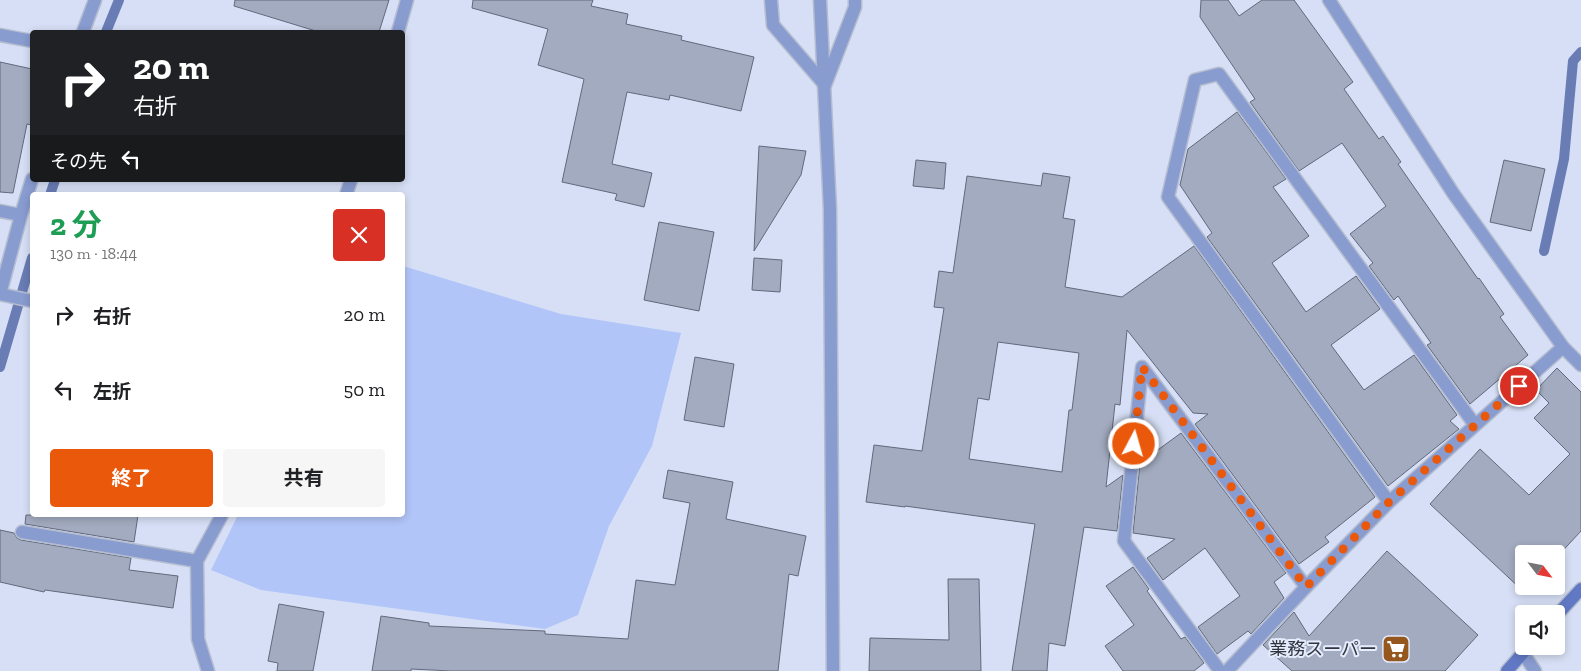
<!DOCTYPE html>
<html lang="ja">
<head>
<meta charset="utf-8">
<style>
	:root { --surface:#fff; --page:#f6f6f6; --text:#202124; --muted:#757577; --accent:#ea580c }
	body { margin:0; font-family:"Zilla Slab","Noto Sans JP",serif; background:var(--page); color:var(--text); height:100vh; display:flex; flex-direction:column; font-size:19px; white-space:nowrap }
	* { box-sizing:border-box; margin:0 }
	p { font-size:16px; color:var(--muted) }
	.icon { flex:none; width:28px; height:28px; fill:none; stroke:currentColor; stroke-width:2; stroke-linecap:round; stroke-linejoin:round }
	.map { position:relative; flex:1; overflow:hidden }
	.side { position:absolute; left:30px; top:192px; width:375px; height:325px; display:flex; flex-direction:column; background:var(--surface); border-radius:5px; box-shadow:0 2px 8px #0003 }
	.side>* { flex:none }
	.guide { position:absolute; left:30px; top:30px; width:375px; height:152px; border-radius:5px; box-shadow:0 2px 8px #0003; background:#202124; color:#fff; overflow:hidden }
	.needle { width:32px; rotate:122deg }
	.buttons { position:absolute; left:1515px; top:545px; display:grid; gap:10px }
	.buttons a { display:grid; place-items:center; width:50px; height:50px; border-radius:5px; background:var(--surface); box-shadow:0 2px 8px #0003; font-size:25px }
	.pin { position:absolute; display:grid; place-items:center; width:42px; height:42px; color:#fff; margin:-21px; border:2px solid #fff; border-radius:50%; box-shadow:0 1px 5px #0007 }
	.me { position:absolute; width:55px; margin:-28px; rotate:6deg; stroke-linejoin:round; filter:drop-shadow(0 0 4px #0008) }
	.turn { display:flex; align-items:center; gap:18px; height:105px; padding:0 20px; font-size:22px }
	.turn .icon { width:65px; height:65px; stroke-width:2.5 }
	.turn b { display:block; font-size:35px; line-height:42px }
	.then { display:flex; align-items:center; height:48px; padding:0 20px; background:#0003; gap:10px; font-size:19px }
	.round { display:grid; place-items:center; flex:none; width:52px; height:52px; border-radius:5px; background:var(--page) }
	.summary { display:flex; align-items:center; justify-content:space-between; height:85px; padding:0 20px }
	h1 { font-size:30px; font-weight:700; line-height:38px; color:#1e9e55 }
	.cta { display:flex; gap:10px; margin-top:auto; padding:10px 20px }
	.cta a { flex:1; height:58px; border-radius:5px; background:var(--accent); color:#fff; font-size:20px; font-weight:700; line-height:58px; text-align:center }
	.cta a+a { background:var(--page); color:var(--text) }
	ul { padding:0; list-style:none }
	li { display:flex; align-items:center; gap:15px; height:75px; padding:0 20px }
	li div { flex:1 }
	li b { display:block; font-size:19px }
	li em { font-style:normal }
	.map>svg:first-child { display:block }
	.green { fill:#b2c5f8 }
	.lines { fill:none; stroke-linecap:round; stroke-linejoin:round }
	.stream { stroke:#697cb4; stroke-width:10 }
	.building { fill:#a3abc0; stroke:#62697c; fill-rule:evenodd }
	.minor-casing { stroke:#b5bdd0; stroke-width:15 }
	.tertiary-casing { stroke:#b5bdd0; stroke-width:15 }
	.secondary-casing { stroke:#b5bdd0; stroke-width:15 }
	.minor { stroke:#899cd0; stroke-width:12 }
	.tertiary { stroke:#899cd0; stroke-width:12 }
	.secondary { stroke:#6179c5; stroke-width:12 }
	.route { stroke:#ea580c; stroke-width:9; stroke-dasharray:0 16.2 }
	.labels { text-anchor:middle; stroke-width:4; stroke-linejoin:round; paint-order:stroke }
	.poi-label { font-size:18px; fill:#32353e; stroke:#e5ecfe; text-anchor:end }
</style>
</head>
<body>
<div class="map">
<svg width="1581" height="671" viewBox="0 0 1581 671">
	<rect width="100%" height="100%" fill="#d6dff5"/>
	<!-- green -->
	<path class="green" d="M403 266 561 314 681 333 652 446 609 526 578 615 545 629 261 590 211 570 238 515H402Z"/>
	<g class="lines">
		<!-- stream -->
		<path class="stream" d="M106 32 119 0
			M50 195 55 180
			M1544 251 1564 159 1573 61 1581 52
			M0 367 32 258"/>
	</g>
	<!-- building -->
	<path class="building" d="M235 0H389L379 32H319L234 6Z
		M473 0H593L591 6 628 14 626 24 682 36 681 40 754 57 741 111 670 95 669 100 627 92 612 164 652 173 644 207 615 200 617 194 562 182 584 79 538 65 548 29 472 8Z
		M1201 0H1228L1239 16 1262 0H1294L1353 82 1344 89 1379 139 1383 136 1401 162 1398 164 1478 279 1479 278 1504 314 1500 317 1528 355 1470 404 1427 345 1431 343 1398 296 1394 300 1369 266 1373 263 1350 234 1386 206 1342 143 1299 171 1250 102 1255 99 1200 17Z
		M0 62 32 69V125L27 124 13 193 0 192Z
		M1237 112 1286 179 1273 187 1309 236 1272 263 1306 312 1356 276 1380 309 1331 345 1364 390 1414 355 1457 415 1450 421 1459 429 1388 486 1207 237 1212 233 1180 185 1188 149Z
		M759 146 806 151 801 175 754 251Z
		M916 160 946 163 944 189 913 186Z
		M1504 160 1545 169 1531 231 1490 222Z
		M1043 173 1070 177 1063 218 1075 220 1065 287 1122 297 1194 246 1375 497 1325 537 1329 542 1299 564 1195 424 1208 414 1193 413 1127 330 1120 405 1115 404 1106 487 1123 475 1117 531 1084 527 1065 646 1049 643 1047 671H1012L1035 524 905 506V507L866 502 874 445 922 451 944 308 934 307 939 271 953 273 967 176 1041 186ZM998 342 1079 353 1072 410H1069L1062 472 969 459 978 398 989 400Z
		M659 222 714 232 699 311 644 300Z
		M754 258 782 260 780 292 752 290Z
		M695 357 734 364 724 427 684 420Z
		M1557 368 1581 392V531L1556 558V554H1524V586H1530L1524 592 1430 504 1480 449 1529 495 1570 454 1534 418 1549 403 1536 390Z
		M1181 433 1286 573 1274 582 1284 598 1251 634 1248 631 1217 654 1198 627 1240 596 1205 548 1163 580 1147 558 1175 539 1133 533 1140 463Z
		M668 470 733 482 726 519 806 536 798 576 789 574 778 671H451L411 669V671H372L381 616 429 623V626L545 631V634L628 639 636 580 675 585 690 503 663 498Z
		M26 515H138L134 542 25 524Z
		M0 530 14 533 17 538 21 540 131 558 129 570 178 576 173 608 45 590 44 592 0 582Z
		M1387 551 1478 635 1445 671H1292L1263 645 1294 612 1309 636Z
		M1133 567 1149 589 1147 591 1181 639 1185 637 1204 663 1194 671H1123L1105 646 1134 625 1106 586Z
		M948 579H979L981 671H869L870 638 949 640Z
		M279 604 324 612 313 671H277L278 663 268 661Z"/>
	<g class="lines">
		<defs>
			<path id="minor" d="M771 0 773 25 825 85 855 7V0
				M1329 0 1453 193 1563 347 1581 365
				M83 32 95 0
				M398 32 407 0
				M346 195 351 180
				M0 211 21 215
				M0 294 21 215 32 179
				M0 294 32 301
				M1389 502 1168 197 1195 80 1219 74 1475 425
				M22 532 197 561 222 515
				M197 561 198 639 208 671
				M1523 653 1535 671
				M1220 671 1124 541 1142 367 1306 587
				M1227 671 1306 587 1389 502 1563 347"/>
			<path id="tertiary" d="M820 0 830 209 833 671
				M0 35 32 41"/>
			<path id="secondary" d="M1556 616 1581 589
				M1507 671 1529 646"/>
		</defs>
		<!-- minor casing -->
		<use href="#minor" class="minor-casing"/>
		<!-- tertiary casing -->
		<use href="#tertiary" class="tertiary-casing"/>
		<!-- secondary casing -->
		<use href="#secondary" class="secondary-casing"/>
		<!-- minor -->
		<use href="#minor" class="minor"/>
		<!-- tertiary -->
		<use href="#tertiary" class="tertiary"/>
		<!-- secondary -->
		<use href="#secondary" class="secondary"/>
	</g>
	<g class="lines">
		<!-- route -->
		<path class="route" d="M1134 444 1142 367 1306 587 1389 502 1519 386"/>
	</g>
	<!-- icons -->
	<defs>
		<symbol id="supermarket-square" viewBox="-11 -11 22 22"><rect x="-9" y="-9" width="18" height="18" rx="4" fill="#95571d" stroke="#e5ecfe"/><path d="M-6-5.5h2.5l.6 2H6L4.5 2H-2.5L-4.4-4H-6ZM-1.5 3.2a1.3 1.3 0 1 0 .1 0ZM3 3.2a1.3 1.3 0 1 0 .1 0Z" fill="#fff"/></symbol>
	</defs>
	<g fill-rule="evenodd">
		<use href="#supermarket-square" x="1380" y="633" width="32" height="32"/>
	</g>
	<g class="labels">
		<!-- poi labels -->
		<g class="poi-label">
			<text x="1377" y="655">業務スーパー</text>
		</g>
	</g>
</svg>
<div class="buttons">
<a><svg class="needle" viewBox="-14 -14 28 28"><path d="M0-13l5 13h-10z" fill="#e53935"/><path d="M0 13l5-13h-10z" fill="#757577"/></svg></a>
<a><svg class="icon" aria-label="sound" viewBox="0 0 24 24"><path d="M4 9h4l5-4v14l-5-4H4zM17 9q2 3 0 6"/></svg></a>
</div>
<div class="pin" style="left:1519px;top:386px;background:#d93025"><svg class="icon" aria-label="arrive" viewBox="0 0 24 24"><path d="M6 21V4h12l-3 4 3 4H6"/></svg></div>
<svg class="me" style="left:1134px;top:444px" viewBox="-20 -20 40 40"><circle r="17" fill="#ea580c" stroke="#fff" stroke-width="3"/><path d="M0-11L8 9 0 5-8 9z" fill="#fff"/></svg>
<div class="guide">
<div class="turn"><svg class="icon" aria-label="right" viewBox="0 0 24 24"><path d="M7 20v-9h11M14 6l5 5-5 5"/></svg><div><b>20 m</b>右折</div></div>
<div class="then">その先<svg class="icon" aria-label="left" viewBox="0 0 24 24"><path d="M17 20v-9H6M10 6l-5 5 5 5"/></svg></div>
</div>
<section class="side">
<div class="summary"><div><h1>2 分</h1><p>130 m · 18:44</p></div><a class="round" style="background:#d93025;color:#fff"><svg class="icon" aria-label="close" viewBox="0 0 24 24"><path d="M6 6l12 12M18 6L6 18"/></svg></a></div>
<ul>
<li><svg class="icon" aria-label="right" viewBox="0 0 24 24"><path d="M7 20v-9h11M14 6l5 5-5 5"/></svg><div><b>右折</b></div><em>20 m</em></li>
<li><svg class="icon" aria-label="left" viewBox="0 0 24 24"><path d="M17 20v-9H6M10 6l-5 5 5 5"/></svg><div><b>左折</b></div><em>50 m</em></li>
</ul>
<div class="cta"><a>終了</a><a>共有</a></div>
</section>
</div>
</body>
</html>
